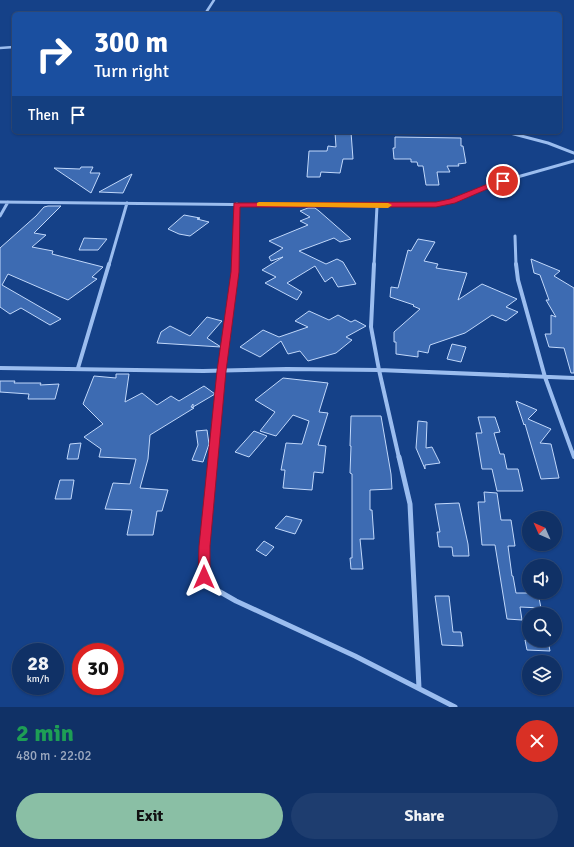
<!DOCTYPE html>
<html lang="en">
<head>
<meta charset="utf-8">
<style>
	:root { --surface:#103166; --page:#1e3d6f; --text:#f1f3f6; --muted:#9ca9bf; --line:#304c7a; --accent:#8abfa5 }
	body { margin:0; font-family:Signika,sans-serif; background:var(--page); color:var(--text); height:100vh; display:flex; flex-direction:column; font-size:15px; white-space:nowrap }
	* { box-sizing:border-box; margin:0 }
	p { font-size:13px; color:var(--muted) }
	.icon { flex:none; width:22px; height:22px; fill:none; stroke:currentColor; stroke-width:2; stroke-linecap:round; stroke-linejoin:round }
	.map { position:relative; height:707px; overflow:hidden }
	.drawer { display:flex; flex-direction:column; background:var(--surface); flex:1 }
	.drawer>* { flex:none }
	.top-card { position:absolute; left:12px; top:12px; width:550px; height:122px; border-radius:6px; box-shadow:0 1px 3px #0004,0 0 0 1px var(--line); background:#1a4fa0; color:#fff; overflow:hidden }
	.needle { width:26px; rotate:315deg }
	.tools { position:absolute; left:522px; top:511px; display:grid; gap:8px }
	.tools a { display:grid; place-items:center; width:40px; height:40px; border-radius:50%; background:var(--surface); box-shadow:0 1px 3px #0004,0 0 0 1px var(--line); font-size:20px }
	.speed { position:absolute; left:12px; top:643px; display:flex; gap:8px; font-size:20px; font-weight:700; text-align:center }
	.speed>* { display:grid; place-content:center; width:52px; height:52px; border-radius:50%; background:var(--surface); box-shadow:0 1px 3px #0004,0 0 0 1px var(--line); line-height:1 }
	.speed small { font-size:10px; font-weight:400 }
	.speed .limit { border:6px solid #d22; background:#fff; color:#111 }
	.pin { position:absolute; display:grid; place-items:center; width:34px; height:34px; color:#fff; margin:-17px; border:2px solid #fff; border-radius:50%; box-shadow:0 1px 4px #0007 }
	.me { position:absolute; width:44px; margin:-22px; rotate:0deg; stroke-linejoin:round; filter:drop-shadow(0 0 3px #0008) }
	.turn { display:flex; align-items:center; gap:14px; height:84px; padding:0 16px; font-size:18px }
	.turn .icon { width:52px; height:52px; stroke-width:2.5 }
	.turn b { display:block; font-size:28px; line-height:34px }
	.then { display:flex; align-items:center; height:38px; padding:0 16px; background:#0003; gap:8px; font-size:15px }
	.round { display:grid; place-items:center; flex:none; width:42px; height:42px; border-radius:21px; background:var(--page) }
	.head { display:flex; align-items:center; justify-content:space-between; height:68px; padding:0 16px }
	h1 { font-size:24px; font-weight:700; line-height:30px; color:#1e9e55 }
	.action { display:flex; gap:8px; margin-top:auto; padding:8px 16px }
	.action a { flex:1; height:46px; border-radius:24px; background:var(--accent); color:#111; font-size:16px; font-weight:700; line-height:46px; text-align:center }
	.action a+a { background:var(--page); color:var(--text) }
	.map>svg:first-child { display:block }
	.building { fill:#3d6bb2; stroke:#c1d8fb }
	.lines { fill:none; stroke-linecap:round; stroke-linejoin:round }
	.minor-far3 { stroke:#9bbdef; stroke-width:2.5 }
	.minor-far2 { stroke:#9bbdef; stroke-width:3 }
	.minor-far1 { stroke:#9bbdef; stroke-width:4 }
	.minor { stroke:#9bbdef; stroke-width:5 }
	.route { fill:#e11d48; stroke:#92132f }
	.slow { fill:#f59e0b }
</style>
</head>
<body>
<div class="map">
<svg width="574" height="707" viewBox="0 0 574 707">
	<rect width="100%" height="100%" fill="#154188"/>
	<!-- building -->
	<path class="building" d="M335 132H351L353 159H343L340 173 321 172 320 177H307L309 151H327L328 146 336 147Z
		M395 137 461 138V146H463L466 163 458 164 459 166H447L450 172H437L439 185H426L423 166H418L417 162H411V159H394L393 148H395Z
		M81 167H93L90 173H100L91 193 54 168 80 169Z
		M132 174 123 193 99 192Z
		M48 206H61L34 233 46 235 32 247 53 251 52 254 103 267 92 277 97 279 68 300 8 274 2 285 61 319 50 325 21 308 10 314 0 307V248L36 216 44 207Z
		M308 208H315L319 211 351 239 340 242 334 238 299 251 326 264 337 259 343 262 356 284 338 287 332 277 325 282 315 266 287 283 302 292 297 300 265 283 276 277 262 270 283 257 271 261 269 257 283 248 269 241 308 225 300 221 310 217 300 211Z
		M184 215 200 218 197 219 209 222 190 236 179 234 168 229Z
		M84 238 107 239 98 250H79Z
		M418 239 435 242 424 261 438 264 436 268 467 273 458 300 482 284 517 299 506 307 518 312 506 321 492 315 465 333 430 345 428 353 418 351V357L396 354V342H394V332L420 309 413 306 414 305 390 297 391 287 398 288 408 250 411 251Z
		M531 259 560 271 554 276 574 288V373H571L564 348 549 347 545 334H551V315L556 317 546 300H549L540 275 534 273Z
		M309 311 329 320 338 315 351 322 355 320 366 326 346 337 352 340 336 353 308 361 300 351 288 354 281 341 260 357 240 347 263 330 279 337 308 327 295 321Z
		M207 317 222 321 207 338 221 347 157 343 161 332 170 326 190 336Z
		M452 344 466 347 461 362 447 359Z
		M116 374H129L125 402 142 393 157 405 171 396 179 401 204 386 215 394 193 407V404L191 407 194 408 150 435 148 459 140 488 168 490 162 511H157L153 535H127L132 510 105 509 113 483 130 484 136 459 99 457 101 449 84 437 103 424 83 404 94 376 116 378Z
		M283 378 328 383 319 412 328 413 318 445 326 446 323 473 314 472 312 490 283 488 285 470H281L286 443 302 444 309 421 293 415 276 436 260 431 275 412 255 400Z
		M0 381H15L14 383H41L40 385 59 384 55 399H28L29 394 0 392Z
		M516 401 537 410 528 419 551 429 540 443 551 444 559 478 541 479 525 424 524 425Z
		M351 416H381L391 474 392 489 370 490V510H372L374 539H360L363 569H351L350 558H352V474L350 473 351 446H350Z
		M478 417H495L500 432 494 433 500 454H504L507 469H518L523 491H497L492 469H482L476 433H482Z
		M418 421 427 422 426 448 432 447 440 463 425 465V469L416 448Z
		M207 430 209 444 203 462 192 460 198 445 196 431Z
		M254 431 267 436 249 457 235 452Z
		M81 443 78 459H67L70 444Z
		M60 480H74L71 499H55Z
		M484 492 497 493 501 520H511L515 546H508L512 576H513L516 593H538L541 608 520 607 522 620 507 619 495 545H482L478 502H485Z
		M459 503 468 544 469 556H453L452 547H439L437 532H440L435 504Z
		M286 516 302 520 295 534 275 528Z
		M264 541 274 547 266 556 256 550Z
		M435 596H449L453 632H461L463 646 442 645Z
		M525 640H548L550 651 527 650Z"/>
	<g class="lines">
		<!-- minor-far3 -->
		<path class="minor-far3" d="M205 14 214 0
			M0 48 14 47"/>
		<!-- minor-far2 -->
		<path class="minor-far2" d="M506 132 548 143 574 153
			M0 202 377 206 436 204 452 201 503 181 574 161
			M0 216 8 202
			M515 236 516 265
			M109 265 127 203
			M235 265 237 204
			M374 265 377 206"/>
		<!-- minor-far1 -->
		<path class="minor-far1" d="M374 264 371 327 379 370 399 458
			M516 264 518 280 545 377 574 457
			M0 368 203 371 287 369 379 370 574 378
			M78 368 109 264
			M213 458 221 371 235 264"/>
		<!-- minor -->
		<path class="minor" d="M213 457 204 547V577L215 589 236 601 355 656 455 707
			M399 457 410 504 419 688"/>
	</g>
	<!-- route -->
	<path class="route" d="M500 179 506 181 455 203 436 207H240L239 272 226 371 210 546V577L208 580 204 582 200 580 198 577 199 546 217 371 231 272 234 203 436 202 450 199Z"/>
	<!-- slow -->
	<path class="slow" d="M259 202 388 203 392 205 388 208 257 206V203Z"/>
</svg>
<div class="tools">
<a><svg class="needle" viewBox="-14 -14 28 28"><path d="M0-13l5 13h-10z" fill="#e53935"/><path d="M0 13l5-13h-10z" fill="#9ca9bf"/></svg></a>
<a><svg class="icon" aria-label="sound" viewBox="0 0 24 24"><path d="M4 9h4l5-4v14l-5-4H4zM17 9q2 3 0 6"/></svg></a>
<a><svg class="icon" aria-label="search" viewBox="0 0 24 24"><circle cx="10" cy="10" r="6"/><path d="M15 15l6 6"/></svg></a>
<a><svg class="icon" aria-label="layers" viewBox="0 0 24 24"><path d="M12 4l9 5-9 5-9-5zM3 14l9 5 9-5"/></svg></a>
</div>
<div class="speed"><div>28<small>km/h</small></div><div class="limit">30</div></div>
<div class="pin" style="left:503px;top:181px;background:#d93025"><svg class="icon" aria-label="arrive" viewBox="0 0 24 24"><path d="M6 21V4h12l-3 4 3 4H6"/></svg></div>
<svg class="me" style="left:204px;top:577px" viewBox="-20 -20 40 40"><path d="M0-17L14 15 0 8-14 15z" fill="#e11d48" stroke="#fff" stroke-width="4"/></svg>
<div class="top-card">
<div class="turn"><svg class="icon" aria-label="right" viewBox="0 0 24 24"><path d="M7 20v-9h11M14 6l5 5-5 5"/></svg><div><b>300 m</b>Turn right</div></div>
<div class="then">Then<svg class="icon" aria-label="arrive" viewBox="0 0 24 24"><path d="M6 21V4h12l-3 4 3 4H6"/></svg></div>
</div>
</div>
<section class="drawer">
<div class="head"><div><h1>2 min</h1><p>480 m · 22:02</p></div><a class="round" style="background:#d93025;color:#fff"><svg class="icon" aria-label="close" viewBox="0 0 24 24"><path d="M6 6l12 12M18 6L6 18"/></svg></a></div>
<div class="action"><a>Exit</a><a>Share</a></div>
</section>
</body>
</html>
